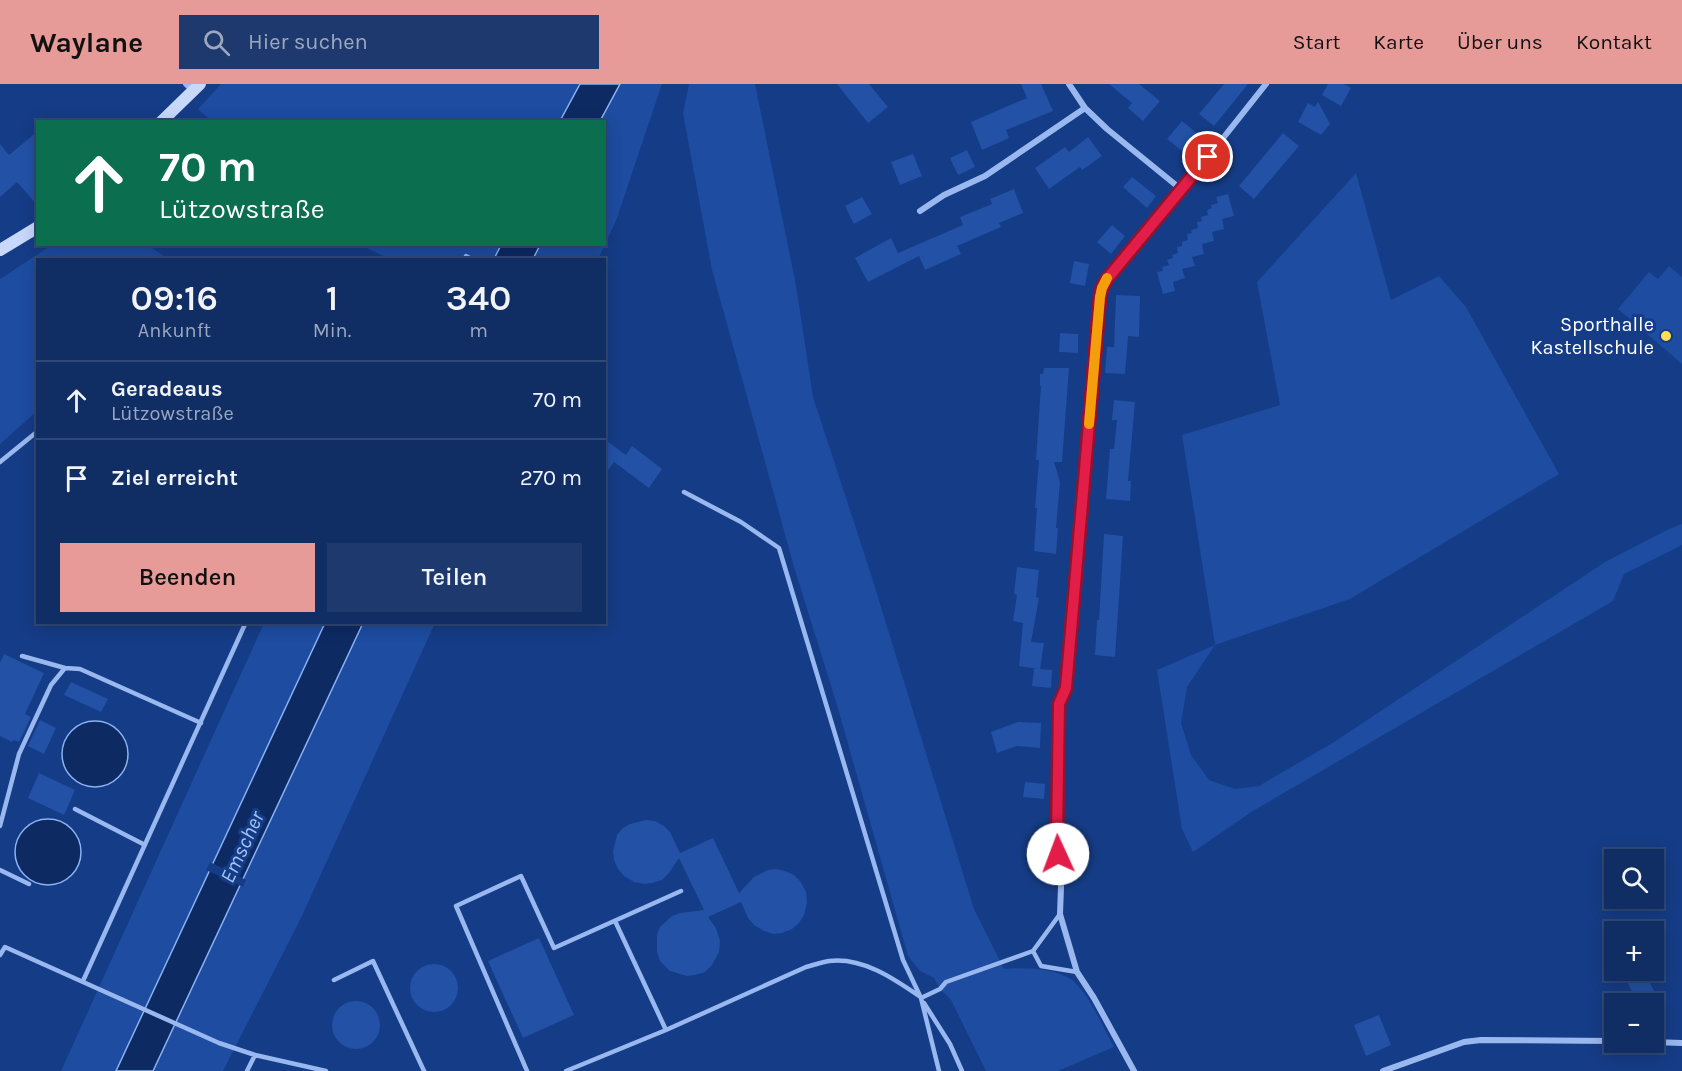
<!DOCTYPE html>
<html lang="de">
<head>
<meta charset="utf-8">
<style>
	:root { --surface:#102d64; --page:#1e396d; --text:#f1f3f6; --muted:#9ca8bf; --line:#304978; --accent:#e69b98 }
	body { margin:0; font-family:Karla,sans-serif; background:var(--page); color:var(--text); height:100vh; display:flex; flex-direction:column; font-size:22px; white-space:nowrap }
	* { box-sizing:border-box; margin:0 }
	p { font-size:20px; color:var(--muted) }
	.icon { flex:none; width:33px; height:33px; fill:none; stroke:currentColor; stroke-width:2; stroke-linecap:round; stroke-linejoin:round }
	.map { position:relative; flex:1; overflow:hidden }
	.sheet { position:absolute; left:36px; top:174px; width:570px; height:366px; display:flex; flex-direction:column; background:var(--surface); border-radius:0px; box-shadow:0 3px 15px #0003,0 0 0 2px var(--line) }
	.sheet>* { flex:none }
	.guide { position:absolute; left:36px; top:36px; width:570px; height:126px; border-radius:0px; box-shadow:0 3px 15px #0003,0 0 0 2px var(--line); background:#0b6e4f; color:#fff; overflow:hidden }
	.controls { position:absolute; left:1604px; top:765px; display:grid; gap:12px }
	.controls a { display:grid; place-items:center; width:60px; height:60px; border-radius:0px; background:var(--surface); box-shadow:0 3px 15px #0003,0 0 0 2px var(--line); font-size:30px }
	.pin { position:absolute; display:grid; place-items:center; width:51px; height:51px; color:#fff; margin:-26px; border:3px solid #fff; border-radius:50%; box-shadow:0 2px 6px #0007 }
	.me { position:absolute; width:66px; margin:-33px; rotate:358deg; stroke-linejoin:round; filter:drop-shadow(0 0 4px #0008) }
	.turn { display:flex; align-items:center; gap:21px; height:126px; padding:0 24px; font-size:27px }
	.turn .icon { width:78px; height:78px; stroke-width:2.5 }
	.turn b { display:block; font-size:42px; line-height:51px }
	.eta { display:flex; justify-content:space-evenly; align-items:center; height:102px; text-align:center }
	.eta b { font-size:36px; font-weight:600; line-height:42px }
	.button { display:flex; gap:12px; margin-top:auto; padding:12px 24px }
	.button a { flex:1; height:69px; border-radius:0px; background:var(--accent); color:#111; font-size:24px; font-weight:600; line-height:69px; text-align:center }
	.button a+a { background:var(--page); color:var(--text) }
	ul { padding:0; list-style:none }
	li { display:flex; align-items:center; gap:18px; height:78px; padding:0 24px; border-top:2px solid var(--line) }
	li div { flex:1 }
	li b { display:block; font-size:22px }
	li em { font-style:normal }
	header { display:flex; align-items:center; gap:36px; box-sizing:border-box; height:84px; padding:0 30px; background:var(--accent); color:#111 }
	header strong { font-size:28px }
	nav { display:flex; gap:33px; margin-inline-start:auto; font-size:21px }
	.search { width:420px; height:54px; background:var(--page); display:flex; align-items:center; gap:15px; box-sizing:border-box; padding:0 21px; border-radius:0px; color:var(--muted); font-size:22px }
	.map>svg:first-child { display:block }
	.green { fill:#1d4ca0 }
	.water { fill:#0d2a63; stroke:#8bb2f2; stroke-width:1.5 }
	.pier { fill:#153c86 }
	.lines { fill:none; stroke-linecap:round; stroke-linejoin:round }
	.stream { stroke:#8bb2f2; stroke-width:4.5 }
	.building { fill:#2251a6 }
	.lane { stroke:#99b8ef; stroke-width:4.5 }
	.street { stroke:#99b8ef; stroke-width:6 }
	.secondary { stroke:#c7d8fa; stroke-width:12 }
	.route-casing { stroke:#92132f; stroke-width:15 }
	.route { stroke:#e11d48; stroke-width:10 }
	.slow { stroke:#f59e0b; stroke-width:10 }
	.poi-dot { fill:#ffde57; stroke:#153c86; stroke-width:2 }
	.labels { text-anchor:middle; stroke-width:6; stroke-linejoin:round; paint-order:stroke }
	.poi-label { font-size:20px; fill:#fff; stroke:#153c86; text-anchor:end }
	.water-label { font-size:21px; font-style:italic; fill:#a5c3f6; stroke:#153c86 }
</style>
</head>
<body>
<header>
<strong>Waylane</strong>
<div class="search"><svg class="icon" aria-label="search" viewBox="0 0 24 24"><circle cx="10" cy="10" r="6"/><path d="M15 15l6 6"/></svg>Hier suchen</div>
<nav><a>Start</a><a>Karte</a><a>Über uns</a><a>Kontakt</a></nav>
</header>
<div class="map">
<svg width="1682" height="987" viewBox="0 0 1682 987">
	<rect width="100%" height="100%" fill="#153c86"/>
	<!-- green -->
	<path class="green" d="M221 0H662L616 137 598 175H389L361 161 604 160V38H212L198 25Z
		M689 0H755L796 201 813 313 869 484 974 825 1004 885C1022 883 1056 884 1072 896 1090 911 1102 942 1114 963L1058 987H986L951 916 940 905 934 894 920 887 908 872 837 621 794 483 712 186 683 29Z
		M1356 89 1391 216 1439 192 1466 223 1559 390 1350 515 1215 561 1187 603 1181 639 1191 671 1209 696 1235 705 1259 702 1334 658 1605 478 1667 446 1682 440V461L1624 490 1613 517 1253 727 1193 768 1182 745 1157 586 1215 561 1182 351 1280 321 1257 198Z
		M52 161H148L168 175 38 176 37 327 0 360V195Z
		M1669 182 1682 193V280L1618 225 1649 188 1658 195Z
		M264 539H435L301 834 223 987H61Z"/>
	<!-- water -->
	<path class="water" d="M580 0H620L600 37H560Z
		M501 161V160L540 161 533 175H494Z
		M325 539H363L153 987H116Z
		M62 670a33 33 0 1 1 66 0a33 33 0 1 1-66 0Z
		M15 768a33 33 0 1 1 66 0a33 33 0 1 1-66 0Z"/>
	<!-- pier -->
	<path class="pier" d="M210 778 246 796 243 803 206 786Z"/>
	<g class="lines">
		<!-- stream -->
		<path class="stream" d="M466 172 473 176"/>
	</g>
	<!-- building -->
	<path class="building" d="M837 0H869L888 23 868 39Z
		M1021 0H1041L1053 27 1006 46 1009 54 982 66 971 38 1027 14Z
		M1109 0H1139L1160 17 1143 37 1128 24 1132 19Z
		M1224 0H1248L1214 42 1199 30Z
		M1328 0H1344L1351 4 1341 22 1322 11Z
		M1318 18 1330 40 1321 51 1298 38 1308 19 1315 23Z
		M1182 37 1197 49 1182 67 1167 55Z
		M38 47V122L17 98 0 113V60L9 71Z
		M1283 49 1299 62 1254 115 1239 102Z
		M1088 53 1102 72 1082 86 1080 83 1049 105 1035 84 1065 63 1069 68Z
		M967 66 975 83 958 91 950 74Z
		M913 70 922 92 900 101 891 78Z
		M1132 93 1156 112 1147 124 1123 103Z
		M1014 105 1023 129 999 139 1001 143 957 162 961 170 925 186 919 172 868 198 855 174 891 154 898 169 963 141 960 133 992 120 990 115Z
		M1228 110 1234 132 1222 135 1224 145 1212 148 1214 157 1202 160 1204 170 1192 173 1195 182 1182 185 1185 194 1173 198 1175 207 1163 210 1157 188 1163 187 1162 183 1169 181 1167 176 1173 174 1172 171 1178 169 1177 163 1182 162V158L1188 156 1187 150 1192 149 1191 146 1198 144 1197 138 1202 137 1201 133 1208 131 1207 126 1212 124 1211 121 1218 119 1216 113Z
		M862 113 872 130 854 140 845 122Z
		M1112 141 1125 152 1111 170 1097 158Z
		M1074 177 1089 180 1085 202 1070 199Z
		M1116 211 1140 212 1139 253 1128 252 1125 290 1105 289 1107 263H1114Z
		M1060 249 1078 250V269L1059 268Z
		M1044 284H1069L1062 378H1054L1060 398 1056 444H1058L1056 470 1034 467 1037 424H1035L1039 376H1036L1041 302H1040V290H1043Z
		M1114 316 1135 318 1128 397H1131L1130 417 1106 415 1110 365H1114L1117 336H1112Z
		M604 355 626 371 632 362 662 385 649 404 614 378 604 392Z
		M1104 450 1123 452 1115 573 1095 571 1097 536H1099Z
		M1017 483 1039 486 1036 513 1039 514 1031 558 1044 559 1040 585 1052 586 1051 604 1032 602 1034 585H1038L1019 582 1023 539 1013 537 1017 511 1014 510Z
		M4 570 44 589 25 630 31 633 19 658 13 656 12 658 0 652V579Z
		M71 598 108 615 101 628 64 611Z
		M40 636 56 644 44 670 28 662Z
		M1018 638 1041 639 1040 664 1017 662 997 669 991 648Z
		M39 689 75 706 64 731 28 714Z
		M1025 698 1045 700 1044 715 1023 713Z
		M646 736 655 737 664 742 670 748 680 769 713 754 739 809 754 793 768 786 776 785 785 787 794 791 800 797 806 808 807 819 804 831 799 839 792 845 782 849 774 850 764 847 754 841 748 834 741 818 708 833 716 844 720 857 719 868 712 881 705 888 695 891 687 892 670 887 660 877 657 868V851L660 843 672 832 680 829 704 826 679 774 669 789 662 796 652 799 644 800 634 798 624 792 618 785 614 776 613 767 617 751 623 744 630 740Z
		M539 854 574 931 523 954 488 877Z
		M410 904a24 24 0 1 1 48 0a24 24 0 1 1-48 0Z
		M1644 887 1654 907 1636 916 1626 895Z
		M332 941a24 24 0 1 1 48 0a24 24 0 1 1-48 0Z
		M1379 931 1391 961 1366 972 1354 941Z"/>
	<g class="lines">
		<!-- lane -->
		<path class="lane" d="M0 378 38 347
			M684 408 741 438 779 464 903 876 921 914 939 987
			M22 572 65 584
			M75 725 145 761
			M0 742 19 670 51 601 65 584 80 585 201 639
			M0 786 29 800
			M1060 830 1033 867 1041 882 1077 888
			M615 837 666 946
			M0 871 5 863 219 959 255 971 326 987
			M334 896 373 877 424 987
			M83 897 246 538
			M921 914 940 905 946 898 1033 867
			M924 919 950 960 962 987
			M247 987 255 971
			M527 987 456 822 521 792 554 864 681 807
			M566 987 666 946 806 883C814 881 822 878 829 877 862 873 893 894 919 912"/>
		<!-- street -->
		<path class="street" d="M186 0 193 6
			M1069 0 1085 24 1107 45 1182 106
			M920 127 944 111 985 92 1085 24
			M1653 958 1682 959
			M1134 987 1094 914 1077 888 1060 830 1061 803 1057 754 1059 620 1066 604 1099 213 1102 204 1107 195 1182 106 1266 0
			M1383 987 1464 958 1481 956 1614 957"/>
		<!-- secondary -->
		<path class="secondary" d="M161 38 200 0
			M0 166 38 143"/>
	</g>
	<g class="lines">
		<defs>
			<path id="route" d="M1058 770 1057 754 1059 620 1066 604 1100 213 1102 204 1107 195 1208 73"/>
		</defs>
		<!-- route casing -->
		<use href="#route" class="route-casing"/>
		<!-- route -->
		<use href="#route" class="route"/>
		<!-- slow -->
		<path class="slow" d="M1089 340 1100 213 1102 204 1107 194"/>
	</g>
	<!-- markers -->
	<circle class="poi-dot" cx="1666" cy="252" r="6"/>
	<g class="labels">
		<!-- poi labels -->
		<g class="poi-label">
			<text x="1654" y="247">Sporthalle<tspan x="1654" dy="23">Kastellschule</tspan></text>
		</g>
		<!-- water labels -->
		<g class="water-label">
			<text transform="translate(242 763) rotate(-65)" y="7">Emscher</text>
		</g>
	</g>
</svg>
<div class="controls">
<a><svg class="icon" aria-label="search" viewBox="0 0 24 24"><circle cx="10" cy="10" r="6"/><path d="M15 15l6 6"/></svg></a>
<a>+</a>
<a>−</a>
</div>
<div class="pin" style="left:1208px;top:73px;background:#d93025"><svg class="icon" aria-label="arrive" viewBox="0 0 24 24"><path d="M6 21V4h12l-3 4 3 4H6"/></svg></div>
<svg class="me" style="left:1058px;top:770px" viewBox="-20 -20 40 40"><circle r="19" fill="#fff"/><path d="M0-13L10 11 0 6-10 11z" fill="#e11d48"/></svg>
<div class="guide">
<div class="turn"><svg class="icon" aria-label="ahead" viewBox="0 0 24 24"><path d="M12 20V5M6 11l6-6 6 6"/></svg><div><b>70 m</b>Lützowstraße</div></div>
</div>
<section class="sheet">
<div class="eta">
<div><b>09:16</b><p>Ankunft</p></div>
<div><b>1</b><p>Min.</p></div>
<div><b>340</b><p>m</p></div>
</div>
<ul>
<li><svg class="icon" aria-label="ahead" viewBox="0 0 24 24"><path d="M12 20V5M6 11l6-6 6 6"/></svg><div><b>Geradeaus</b><p>Lützowstraße</p></div><em>70 m</em></li>
<li><svg class="icon" aria-label="arrive" viewBox="0 0 24 24"><path d="M6 21V4h12l-3 4 3 4H6"/></svg><div><b>Ziel erreicht</b></div><em>270 m</em></li>
</ul>
<div class="button"><a>Beenden</a><a>Teilen</a></div>
</section>
</div>
</body>
</html>
